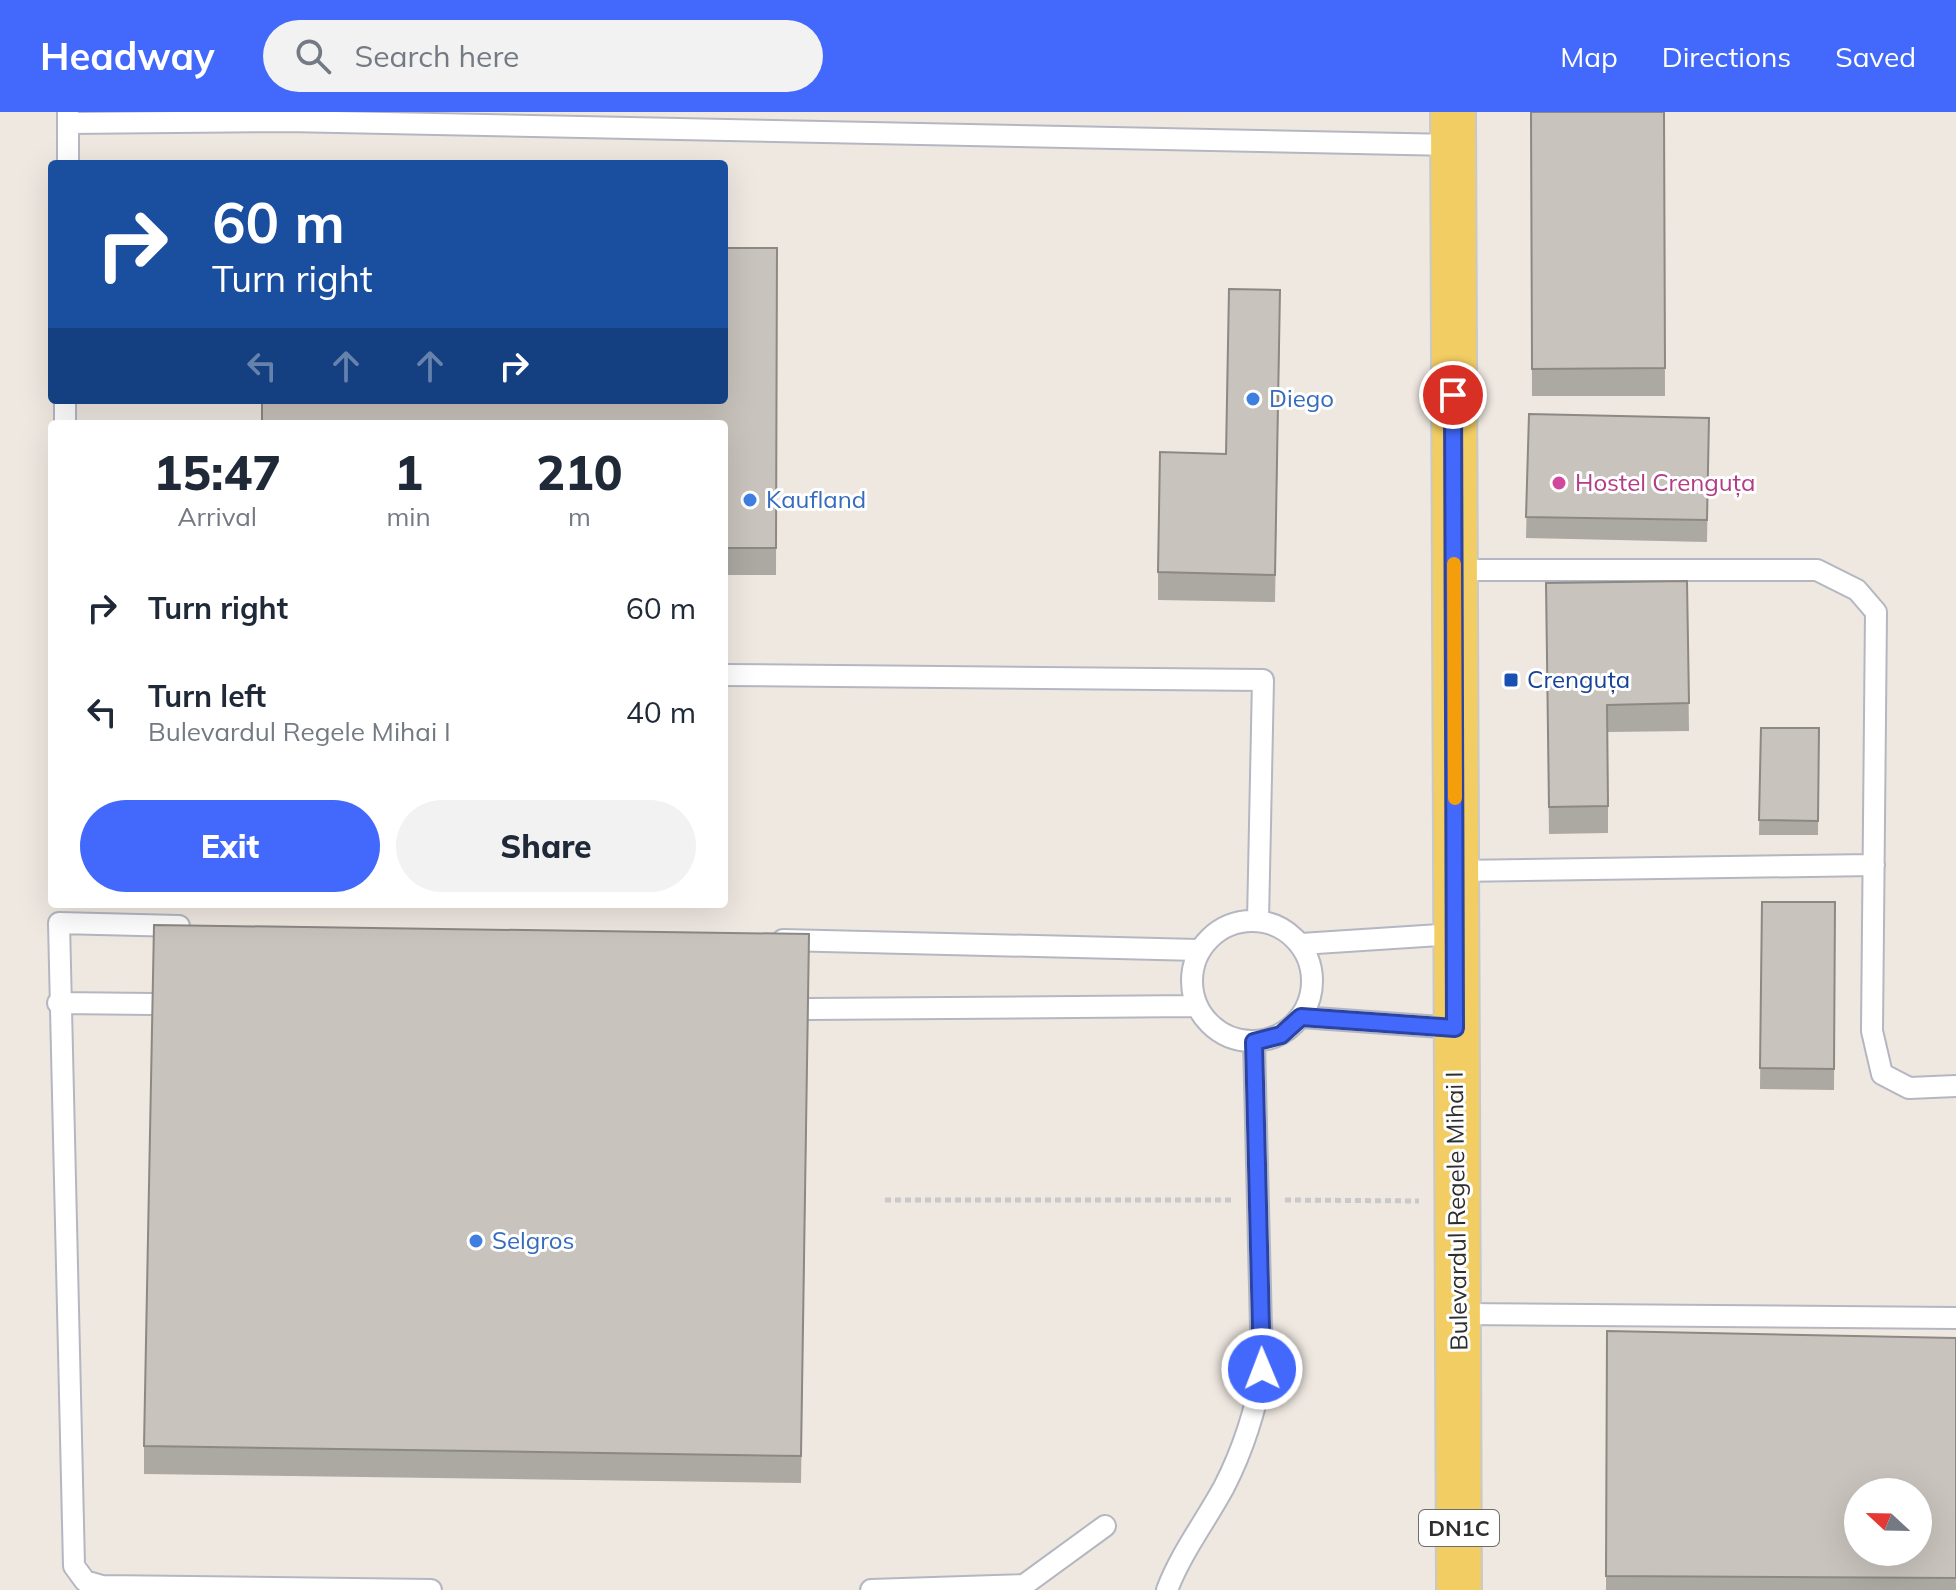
<!DOCTYPE html>
<html lang="en">
<head>
<meta charset="utf-8">
<style>
	:root { --surface:#fff; --page:#f2f2f3; --text:#1f2937; --muted:#747a83; --accent:#4269fb }
	body { margin:0; font-family:Mulish,sans-serif; background:var(--page); color:var(--text); height:100vh; display:flex; flex-direction:column; font-size:30px; white-space:nowrap }
	* { box-sizing:border-box; margin:0 }
	p { font-size:26px; color:var(--muted) }
	.icon { flex:none; width:44px; height:44px; fill:none; stroke:currentColor; stroke-width:2; stroke-linecap:round; stroke-linejoin:round }
	.map { position:relative; flex:1; overflow:hidden }
	.panel { position:absolute; left:48px; top:308px; width:680px; height:488px; display:flex; flex-direction:column; background:var(--surface); border-radius:8px; box-shadow:0 8px 32px #0002 }
	.panel>* { flex:none }
	.hud { position:absolute; left:48px; top:48px; width:680px; height:244px; border-radius:8px; box-shadow:0 8px 32px #0002; background:#1a4fa0; color:#fff; overflow:hidden }
	.needle { width:52px; rotate:292deg }
	.fabs { position:absolute; left:1844px; top:1366px; display:grid; gap:16px }
	.fabs a { display:grid; place-items:center; width:88px; height:88px; border-radius:50%; background:var(--surface); box-shadow:0 8px 32px #0002; font-size:40px }
	.pin { position:absolute; display:grid; place-items:center; width:68px; height:68px; color:#fff; margin:-34px; border:4px solid #fff; border-radius:50%; box-shadow:0 2px 8px #0007 }
	.me { position:absolute; width:88px; margin:-44px; rotate:359deg; stroke-linejoin:round; filter:drop-shadow(0 0 6px #0008) }
	.turn { display:flex; align-items:center; gap:28px; height:168px; padding:0 32px; font-size:36px }
	.turn .icon { width:104px; height:104px; stroke-width:2.5 }
	.turn b { display:block; font-size:56px; line-height:68px }
	.lanes { display:flex; align-items:center; height:76px; padding:0 32px; background:#0003; justify-content:center; gap:40px; direction:ltr }
	.lanes .off { opacity:.35 }
	.eta { display:flex; justify-content:space-evenly; align-items:center; height:136px; text-align:center }
	.eta b { font-size:48px; font-weight:800; line-height:56px }
	.action { display:flex; gap:16px; margin-top:auto; padding:16px 32px }
	.action a { flex:1; height:92px; border-radius:48px; background:var(--accent); color:#fff; font-size:32px; font-weight:800; line-height:92px; text-align:center }
	.action a+a { background:var(--page); color:var(--text) }
	ul { padding:0; list-style:none }
	li { display:flex; align-items:center; gap:24px; height:104px; padding:0 32px }
	li div { flex:1 }
	li b { display:block; font-size:30px }
	li em { font-style:normal }
	header { display:flex; align-items:center; gap:48px; box-sizing:border-box; height:112px; padding:0 40px; background:var(--accent); color:#fff }
	header strong { font-size:38px }
	nav { display:flex; gap:44px; margin-inline-start:auto; font-size:28px }
	.search { width:560px; height:72px; background:var(--page); display:flex; align-items:center; gap:20px; box-sizing:border-box; padding:0 28px; border-radius:44px; color:var(--muted); font-size:30px }
	.map>svg:first-child { display:block }
	.lines { fill:none; stroke-linecap:round; stroke-linejoin:round }
	.service-casing { stroke:#b4b7c1; stroke-width:24 }
	.primary-casing { stroke:#c9c9c9; stroke-width:48 }
	.path { stroke:#c9c9c9; stroke-width:5; stroke-dasharray:6 4; stroke-linecap:butt }
	.service { stroke:#fff; stroke-width:20 }
	.primary { stroke:#f2cd63; stroke-width:44 }
	.wall { fill:#aca8a2 }
	.building { fill:#c8c3bc; stroke:#8c8884; stroke-width:2; fill-rule:evenodd }
	.route-casing { stroke:#2b44a3; stroke-width:20 }
	.route { stroke:#4269fb; stroke-width:14 }
	.slow { stroke:#f59e0b; stroke-width:14 }
	.shop-dot { fill:#3f7fe0; stroke:#fff; stroke-width:3 }
	.hotel-dot { fill:#d1479c; stroke:#fff; stroke-width:3 }
	.transit-dot { fill:#1a4fb4; stroke:#fff; stroke-width:3 }
	.labels { text-anchor:middle; stroke-width:6; stroke-linejoin:round; paint-order:stroke }
	.shield { fill:#fff; stroke:#6d6d6d; stroke-width:2 }
	.shield-label { font-size:22px; font-weight:bold; fill:#2e2e2e }
	.shop-label { font-size:24px; fill:#366cbe; stroke:#fff; text-anchor:start }
	.hotel-label { font-size:24px; fill:#b23c85; stroke:#fff; text-anchor:start }
	.transit-label { font-size:24px; fill:#164399; stroke:#fff; text-anchor:start }
	.street-label { font-size:24px; fill:#2e2e2e; stroke:#fff }
</style>
</head>
<body>
<header>
<strong>Headway</strong>
<div class="search"><svg class="icon" aria-label="search" viewBox="0 0 24 24"><circle cx="10" cy="10" r="6"/><path d="M15 15l6 6"/></svg>Search here</div>
<nav><a>Map</a><a>Directions</a><a>Saved</a></nav>
</header>
<div class="map">
<svg width="1956" height="1478" viewBox="0 0 1956 1478">
	<rect width="100%" height="100%" fill="#efe8e1"/>
	<g class="lines">
		<defs>
			<path id="service" d="M68 11 287 9 1453 33
				M68 52V0
				M65 312V288
				M1454 458H1817L1857 478 1876 500 1872 919 1882 962 1909 976 1956 974
				M724 563 1263 568 1258 809
				M1455 759 1874 753
				M1192 869a60 60 0 1 1 120 0a60 60 0 1 1-120 0Z
				M179 814 59 811 74 1454 85 1469 102 1474 431 1478
				M783 828 1198 838
				M1301 832 1455 822
				M58 891 152 892
				M808 897 1196 894
				M1301 905 1455 916
				M1458 1202 1956 1206
				M871 1478 1024 1473 1105 1414
				M1167 1478C1181 1441 1205 1410 1224 1375 1242 1340 1257 1296 1262 1257L1254 930"/>
			<path id="primary" d="M1453 0 1459 1478"/>
		</defs>
		<!-- service casing -->
		<use href="#service" class="service-casing"/>
		<!-- primary casing -->
		<use href="#primary" class="primary-casing"/>
		<!-- path -->
		<path class="path" d="M885 1088H1231
			M1285 1088 1419 1089"/>
		<!-- service -->
		<use href="#service" class="service"/>
		<!-- primary -->
		<use href="#primary" class="primary"/>
	</g>
	<!-- wall -->
	<path class="wall" d="M1531 0H1664L1665 284H1532Z
		M777 136 776 463H724V312Z
		M1280 205 1275 490 1158 488V460L1226 342Z
		M1529 302 1709 306 1707 430 1526 426Z
		M1687 469 1689 619 1608 620V721L1549 722 1546 471Z
		M1761 616H1819L1818 723H1759Z
		M1762 790H1835L1834 978 1760 977Z
		M809 850 801 1371 144 1362V1334Z
		M1607 1219 1956 1226V1478H1606Z"/>
	<!-- building -->
	<path class="building" d="M1531 0H1664L1665 256 1532 257Z
		M724 136H777L776 436H724V312H262V288H724Z
		M1229 177 1280 178 1275 463 1158 460 1160 340 1226 342Z
		M1529 302 1709 306 1707 408 1526 405Z
		M1687 469 1689 591 1607 593 1608 694 1549 695 1546 471Z
		M1761 616H1819L1818 709 1759 708Z
		M1762 790H1835L1834 957 1760 956Z
		M154 813 809 822 801 1344 144 1334Z
		M1607 1219 1956 1226V1466L1606 1464ZM1858 1380H1918V1440H1858Z"/>
	<g class="lines">
		<defs>
			<path id="route" d="M1262 1257 1254 930 1281 923 1301 905 1455 916 1453 283"/>
		</defs>
		<!-- route casing -->
		<use href="#route" class="route-casing"/>
		<!-- route -->
		<use href="#route" class="route"/>
		<!-- slow -->
		<path class="slow" d="M1454 452 1455 686"/>
	</g>
	<!-- markers -->
	<g class="shop-dot">
		<circle cx="1253" cy="287" r="8"/>
		<circle cx="750" cy="388" r="8"/>
		<circle cx="476" cy="1129" r="8"/>
	</g>
	<circle class="hotel-dot" cx="1559" cy="371" r="8"/>
	<rect class="transit-dot" x="1503" y="560" width="16" height="16" rx="4"/>
	<g class="labels">
		<!-- shield labels -->
		<rect class="shield" x="1419" y="1398" width="80" height="36" rx="6"/>
		<g class="shield-label">
			<text x="1459" y="1424">DN1C</text>
		</g>
		<!-- shop labels -->
		<g class="shop-label">
			<text x="1269" y="295">Diego</text>
			<text x="766" y="396">Kaufland</text>
			<text x="492" y="1137">Selgros</text>
		</g>
		<!-- hotel labels -->
		<g class="hotel-label">
			<text x="1575" y="379">Hostel Crenguța</text>
		</g>
		<!-- transit labels -->
		<g class="transit-label">
			<text x="1527" y="576">Crenguța</text>
		</g>
		<!-- street labels -->
		<g class="street-label">
			<text transform="translate(1457 1099) rotate(-91)" y="8">Bulevardul Regele Mihai I</text>
		</g>
	</g>
</svg>
<div class="fabs">
<a><svg class="needle" viewBox="-14 -14 28 28"><path d="M0-13l5 13h-10z" fill="#e53935"/><path d="M0 13l5-13h-10z" fill="#747a83"/></svg></a>
</div>
<div class="pin" style="left:1453px;top:283px;background:#d93025"><svg class="icon" aria-label="arrive" viewBox="0 0 24 24"><path d="M6 21V4h12l-3 4 3 4H6"/></svg></div>
<svg class="me" style="left:1262px;top:1257px" viewBox="-20 -20 40 40"><circle r="17" fill="#4269fb" stroke="#fff" stroke-width="3"/><path d="M0-11L8 9 0 5-8 9z" fill="#fff"/></svg>
<div class="hud">
<div class="turn"><svg class="icon" aria-label="right" viewBox="0 0 24 24"><path d="M7 20v-9h11M14 6l5 5-5 5"/></svg><div><b>60 m</b>Turn right</div></div>
<div class="lanes"><svg class="icon off" aria-label="left" viewBox="0 0 24 24"><path d="M17 20v-9H6M10 6l-5 5 5 5"/></svg><svg class="icon off" aria-label="ahead" viewBox="0 0 24 24"><path d="M12 20V5M6 11l6-6 6 6"/></svg><svg class="icon off" aria-label="ahead" viewBox="0 0 24 24"><path d="M12 20V5M6 11l6-6 6 6"/></svg><svg class="icon" aria-label="right" viewBox="0 0 24 24"><path d="M7 20v-9h11M14 6l5 5-5 5"/></svg></div>
</div>
<section class="panel">
<div class="eta">
<div><b>15:47</b><p>Arrival</p></div>
<div><b>1</b><p>min</p></div>
<div><b>210</b><p>m</p></div>
</div>
<ul>
<li><svg class="icon" aria-label="right" viewBox="0 0 24 24"><path d="M7 20v-9h11M14 6l5 5-5 5"/></svg><div><b>Turn right</b></div><em>60 m</em></li>
<li><svg class="icon" aria-label="left" viewBox="0 0 24 24"><path d="M17 20v-9H6M10 6l-5 5 5 5"/></svg><div><b>Turn left</b><p>Bulevardul Regele Mihai I</p></div><em>40 m</em></li>
</ul>
<div class="action"><a>Exit</a><a>Share</a></div>
</section>
</div>
</body>
</html>
